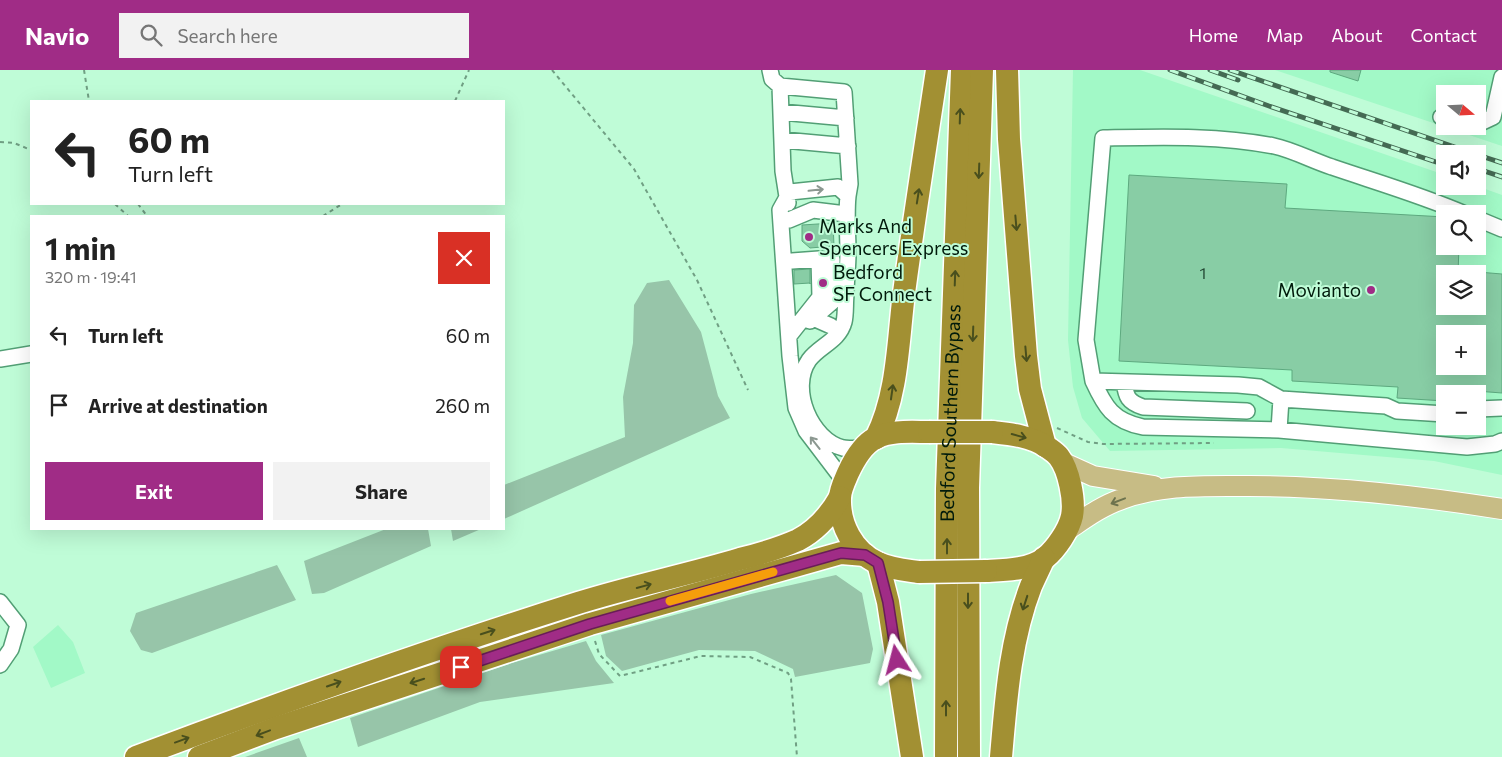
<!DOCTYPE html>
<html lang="en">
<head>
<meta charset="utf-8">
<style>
	:root { --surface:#fff; --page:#f2f2f2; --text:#222; --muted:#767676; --accent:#a02c86 }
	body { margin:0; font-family:Commissioner,sans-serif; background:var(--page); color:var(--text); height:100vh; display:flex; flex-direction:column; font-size:19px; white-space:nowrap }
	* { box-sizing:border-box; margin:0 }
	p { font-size:16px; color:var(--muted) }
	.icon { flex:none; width:28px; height:28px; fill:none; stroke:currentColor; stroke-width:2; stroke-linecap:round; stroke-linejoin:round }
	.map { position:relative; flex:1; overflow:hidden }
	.details { position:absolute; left:30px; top:145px; width:475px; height:315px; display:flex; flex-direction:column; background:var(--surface); border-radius:0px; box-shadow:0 5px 20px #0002 }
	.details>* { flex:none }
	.top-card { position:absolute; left:30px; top:30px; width:475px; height:105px; border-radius:0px; box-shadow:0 5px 20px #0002; background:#fff; color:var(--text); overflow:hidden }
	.needle { width:32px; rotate:109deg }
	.fabs { position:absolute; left:1436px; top:15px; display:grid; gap:10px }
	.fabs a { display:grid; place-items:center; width:50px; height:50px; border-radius:0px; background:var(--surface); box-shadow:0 5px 20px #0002; font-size:25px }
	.pin { position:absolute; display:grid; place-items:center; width:42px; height:42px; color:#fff; margin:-21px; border-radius:10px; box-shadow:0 2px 8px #0006 }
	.me { position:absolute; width:55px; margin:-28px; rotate:351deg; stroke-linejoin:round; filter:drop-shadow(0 0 4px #0008) }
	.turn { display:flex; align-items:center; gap:18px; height:105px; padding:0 15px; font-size:22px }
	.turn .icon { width:65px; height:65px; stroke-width:2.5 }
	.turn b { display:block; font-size:35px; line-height:42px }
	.round { display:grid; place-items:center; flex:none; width:52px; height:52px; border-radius:0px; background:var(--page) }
	.head { display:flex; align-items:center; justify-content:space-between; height:85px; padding:0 15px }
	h1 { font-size:30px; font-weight:700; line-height:38px }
	.action { display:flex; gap:10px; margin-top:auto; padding:10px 15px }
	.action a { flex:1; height:58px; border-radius:0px; background:var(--accent); color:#fff; font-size:20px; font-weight:700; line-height:58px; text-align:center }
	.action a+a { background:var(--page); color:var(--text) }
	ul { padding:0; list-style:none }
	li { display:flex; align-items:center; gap:15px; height:70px; padding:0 15px }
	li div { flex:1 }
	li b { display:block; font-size:19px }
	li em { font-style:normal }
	header { display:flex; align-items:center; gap:30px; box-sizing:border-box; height:70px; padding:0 25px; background:var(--accent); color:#fff }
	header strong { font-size:24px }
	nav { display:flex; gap:28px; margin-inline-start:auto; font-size:18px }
	.search { width:350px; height:45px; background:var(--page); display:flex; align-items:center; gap:12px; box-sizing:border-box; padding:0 18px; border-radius:0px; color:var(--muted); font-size:19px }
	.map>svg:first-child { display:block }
	.built { fill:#a2f9c7; fill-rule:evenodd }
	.green { fill:#97c5a9 }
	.building { fill:#88cda5; stroke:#5da97f; fill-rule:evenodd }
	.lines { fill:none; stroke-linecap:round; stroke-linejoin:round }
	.minor-casing { stroke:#529f75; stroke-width:18 }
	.major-casing { stroke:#fff; stroke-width:22 }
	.highway-casing { stroke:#fff; stroke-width:25 }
	.path { stroke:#709f83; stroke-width:2; stroke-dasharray:4 4; stroke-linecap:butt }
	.minor { stroke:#fff; stroke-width:15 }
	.major { stroke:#c7bc85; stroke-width:20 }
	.highway { stroke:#a29033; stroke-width:22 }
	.rail-casing { stroke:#446a53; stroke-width:5 }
	.rail { stroke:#bffcd7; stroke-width:3; stroke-dasharray:9; stroke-linecap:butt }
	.highway-bridge-casing { stroke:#fff; stroke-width:25; stroke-linecap:butt }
	.highway-bridge { stroke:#a29033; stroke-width:22 }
	.oneway { stroke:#494f1d }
	.oneway2 { stroke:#8c9891 }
	.oneway3 { stroke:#6d734e }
	.route-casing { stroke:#681d57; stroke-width:12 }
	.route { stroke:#a02c86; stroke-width:9 }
	.slow { stroke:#f59e0b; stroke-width:9 }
	.poi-dot { fill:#a02c86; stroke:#bffcd7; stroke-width:2 }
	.labels { text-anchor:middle; stroke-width:4; stroke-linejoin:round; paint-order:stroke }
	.number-label { font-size:16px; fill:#224732 }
	.poi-label { font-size:19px; fill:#001a0b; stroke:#bffcd7; text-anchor:start }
	.street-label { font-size:19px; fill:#001a0b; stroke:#bffcd7 }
</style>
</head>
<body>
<header>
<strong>Navio</strong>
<div class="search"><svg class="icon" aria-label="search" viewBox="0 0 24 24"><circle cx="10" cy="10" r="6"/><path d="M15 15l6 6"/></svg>Search here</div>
<nav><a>Home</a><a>Map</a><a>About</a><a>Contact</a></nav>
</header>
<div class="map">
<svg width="1502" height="687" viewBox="0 0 1502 687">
	<rect width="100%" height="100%" fill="#bffcd7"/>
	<!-- built -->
	<path class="built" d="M1073 0H1140L1445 105V116H1477L1502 125V405L1434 391 1281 378 1110 381 1082 348 1073 317 1068 270ZM1445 144H1478V176H1445ZM1445 204H1478V236H1445ZM1445 264H1478V296H1445ZM1445 324H1478V356H1445Z
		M1275 0H1502V76ZM1445 24H1478V56H1445Z
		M58 555 73 572 85 603 51 618 33 577Z"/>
	<!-- green -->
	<path class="green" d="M669 210 701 262 718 326 730 348 504 449V415L625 367 623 327 633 273 634 235 647 213Z
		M386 459H428L431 476 324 523 312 524 304 491Z
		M451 459H481L453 471Z
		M277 495 296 530 152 583 141 580 130 561 136 543Z
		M836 505 862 523 873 579 870 593 795 607 793 599 755 581 699 580 622 601 606 586 601 565 751 524Z
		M586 571 596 591 614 613 480 632 358 677 350 648 512 593Z
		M299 668 307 687H245Z"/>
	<!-- building -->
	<path class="building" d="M1330 0H1361L1358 11 1330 2Z
		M1129 105 1287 114 1285 138 1445 147V176H1459L1458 204H1445V236H1478V202L1502 204V323L1476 321V324H1445V331L1397 328 1398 317 1292 311V300L1119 291ZM1445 264H1478V296H1445Z
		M833 153 834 176 810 178 802 171V155Z
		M810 199V214V213L794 214V200Z"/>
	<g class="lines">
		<defs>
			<path id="minor" d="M770 0 772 9 780 16
				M781 42 846 48
				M1441 47 1445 48
				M1478 54 1493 47 1502 7
				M783 70 848 76
				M788 133 783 101 780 16 844 22 850 114 848 126
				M1478 149 1502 159
				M789 150 813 140 846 144
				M813 248 831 256
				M810 251 832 232V189H819
				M789 266 820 227 819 189 792 191
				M0 289 31 284
				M1093 311C1105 337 1113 351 1143 357L1279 360 1467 377 1495 374 1502 371
				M1124 312C1126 327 1128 332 1143 337L1247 341
				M1478 339 1502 338
				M1445 344 1397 341 1386 336 1281 329 1259 317 1238 315 1093 311 1086 270 1103 68C1159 67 1219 65 1274 76 1293 80 1313 91 1332 97 1376 112 1421 125 1465 144
				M1279 360 1281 329
				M844 411 806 361 796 338 790 286 780 140 790 122 838 117 848 126C846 145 848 164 848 183 848 197 846 211 846 225 845 233 846 244 844 252 839 271 819 276 809 290 789 319 811 370 843 378 849 379 857 378 863 378
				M0 532 18 555 11 579 0 595"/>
			<path id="major" d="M1062 392 1093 406 1154 416
				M1066 461C1084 449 1101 436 1122 429 1159 415 1198 416 1238 416 1327 415 1414 425 1502 439"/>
			<g id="highway">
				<path d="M1007 0 1009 69 1026 286 1030 319 1045 376"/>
				<path d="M876 368C898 325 898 270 904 223 914 148 926 74 937 0"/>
				<path d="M878 493 888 532 912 687"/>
				<path d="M986 501C1005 500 1029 500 1045 488 1056 479 1069 460 1072 446 1075 430 1069 400 1059 387 1056 383 1051 380 1047 377 1031 366 1010 364 992 362"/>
				<path d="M919 502C905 500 891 499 878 493 853 482 839 454 840 428 840 420 845 410 848 403 854 390 863 374 876 368 891 360 912 362 929 362"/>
				<path d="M136 687C282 632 429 580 578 533 632 516 687 505 740 489 760 484 780 478 798 470 817 460 830 445 840 427"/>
				<path d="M199 687 276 658 590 554 841 483 865 485"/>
				<path id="s1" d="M946 687 947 419 962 0"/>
				<path d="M969 687 968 418 982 0"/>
				<path d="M1001 687C1006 630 1010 570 1031 516 1035 507 1040 497 1044 488"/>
			</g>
		</defs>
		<!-- minor casing -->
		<use href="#minor" class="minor-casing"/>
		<!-- major casing -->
		<use href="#major" class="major-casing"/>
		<!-- highway casing -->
		<use href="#highway" class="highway-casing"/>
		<!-- path -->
		<path class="path" d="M84 0 89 31
			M552 0 634 99 697 210 748 320
			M455 31 469 0
			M0 72 14 73 31 80
			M115 134 128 146
			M138 134 147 146
			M323 146 342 134
			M1057 358 1088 372 1103 374 1214 373
			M595 571 599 584 620 606 701 586 750 587 788 603 791 609 797 687"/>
		<!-- minor -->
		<use href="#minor" class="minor"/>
		<!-- major -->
		<use href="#major" class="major"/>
		<!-- highway -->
		<use href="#highway" class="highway"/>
		<defs>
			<path id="rail" d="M1170 0 1269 36 1445 95
				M1210 0 1238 10
				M1230 0 1475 84
				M1478 85 1502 93
				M1478 99 1502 107"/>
		</defs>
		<!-- rail casing -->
		<use href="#rail" class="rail-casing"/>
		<!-- rail -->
		<use href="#rail" class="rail"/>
		<defs>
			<path id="highway-bridge" d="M929 362H992
				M919 502 986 501"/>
		</defs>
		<!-- highway-bridge casing -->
		<use href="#highway-bridge" class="highway-bridge-casing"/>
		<!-- highway-bridge -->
		<use href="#highway-bridge" class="highway-bridge"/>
	</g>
	<!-- one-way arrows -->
	<defs><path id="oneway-shaft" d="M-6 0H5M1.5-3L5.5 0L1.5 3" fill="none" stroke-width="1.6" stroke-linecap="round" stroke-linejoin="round" transform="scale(1.25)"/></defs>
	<g class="oneway">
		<use href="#oneway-shaft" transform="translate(960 46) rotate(-88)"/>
		<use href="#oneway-shaft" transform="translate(979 101) rotate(92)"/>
		<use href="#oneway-shaft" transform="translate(918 126) rotate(-81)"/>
		<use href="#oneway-shaft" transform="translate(1016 153) rotate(85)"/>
		<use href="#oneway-shaft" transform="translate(955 208) rotate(-88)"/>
		<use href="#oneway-shaft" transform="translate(973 264) rotate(92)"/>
		<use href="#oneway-shaft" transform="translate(1026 284) rotate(85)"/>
		<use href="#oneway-shaft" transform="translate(892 322) rotate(-82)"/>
		<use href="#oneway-shaft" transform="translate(1019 366) rotate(15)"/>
		<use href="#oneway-shaft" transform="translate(947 476) rotate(-90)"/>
		<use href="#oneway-shaft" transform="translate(644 516) rotate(-15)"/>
		<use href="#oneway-shaft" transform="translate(968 531) rotate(90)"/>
		<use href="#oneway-shaft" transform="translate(1025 533) rotate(108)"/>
		<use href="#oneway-shaft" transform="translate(488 562) rotate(-18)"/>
		<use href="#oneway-shaft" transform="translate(417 611) rotate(162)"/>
		<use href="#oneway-shaft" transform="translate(334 614) rotate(-19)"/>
		<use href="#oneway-shaft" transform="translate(946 638) rotate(-90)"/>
		<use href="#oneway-shaft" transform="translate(263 663) rotate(159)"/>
		<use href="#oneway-shaft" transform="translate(182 670) rotate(-20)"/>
	</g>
	<g class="oneway2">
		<use href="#oneway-shaft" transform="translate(816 120) rotate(-6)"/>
		<use href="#oneway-shaft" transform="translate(815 373) rotate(-128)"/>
	</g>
	<use class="oneway3" href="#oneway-shaft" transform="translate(1118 431) rotate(159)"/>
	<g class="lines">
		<defs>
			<path id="route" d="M461 597 590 554 841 483 865 485 878 493 888 532 897 590"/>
		</defs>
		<!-- route casing -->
		<use href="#route" class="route-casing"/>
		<!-- route -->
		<use href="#route" class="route"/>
		<!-- slow -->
		<path class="slow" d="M670 531 773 502"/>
	</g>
	<!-- markers -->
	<g class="poi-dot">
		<circle cx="809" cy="167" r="5"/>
		<circle cx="823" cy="213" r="5"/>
		<circle cx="1371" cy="220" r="5"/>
	</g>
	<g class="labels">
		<!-- number labels -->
		<g class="number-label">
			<text x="1203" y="209">1</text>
		</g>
		<!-- poi labels -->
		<g class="poi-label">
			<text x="819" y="163">Marks And<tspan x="819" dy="22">Spencers Express</tspan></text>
			<text x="833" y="209">Bedford<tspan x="833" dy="22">SF Connect</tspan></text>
			<text x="1361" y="227" text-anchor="end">Movianto</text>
		</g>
		<!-- street labels -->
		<g class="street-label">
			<text dy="7" stroke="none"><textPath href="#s1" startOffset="344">Bedford Southern Bypass</textPath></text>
		</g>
	</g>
</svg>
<div class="fabs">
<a><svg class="needle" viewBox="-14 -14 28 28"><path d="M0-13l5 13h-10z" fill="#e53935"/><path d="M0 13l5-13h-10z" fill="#767676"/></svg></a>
<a><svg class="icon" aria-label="sound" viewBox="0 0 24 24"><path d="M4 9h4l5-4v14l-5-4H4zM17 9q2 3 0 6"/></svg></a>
<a><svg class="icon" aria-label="search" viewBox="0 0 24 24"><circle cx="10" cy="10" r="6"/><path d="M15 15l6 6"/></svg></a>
<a><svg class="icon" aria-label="layers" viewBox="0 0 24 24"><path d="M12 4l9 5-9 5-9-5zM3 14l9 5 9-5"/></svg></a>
<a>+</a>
<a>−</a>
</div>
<div class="pin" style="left:461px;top:597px;background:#d93025"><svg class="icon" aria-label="arrive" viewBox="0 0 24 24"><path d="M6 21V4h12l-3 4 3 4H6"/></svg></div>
<svg class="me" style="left:897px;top:590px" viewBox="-20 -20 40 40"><path d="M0-17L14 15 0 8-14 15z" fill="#a02c86" stroke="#fff" stroke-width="4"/></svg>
<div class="top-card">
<div class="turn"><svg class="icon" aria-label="left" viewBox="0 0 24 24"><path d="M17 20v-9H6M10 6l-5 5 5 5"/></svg><div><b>60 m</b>Turn left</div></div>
</div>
<section class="details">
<div class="head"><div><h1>1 min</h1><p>320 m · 19:41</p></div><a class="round" style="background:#d93025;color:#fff"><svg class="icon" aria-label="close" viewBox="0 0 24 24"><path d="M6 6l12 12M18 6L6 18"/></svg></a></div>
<ul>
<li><svg class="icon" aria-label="left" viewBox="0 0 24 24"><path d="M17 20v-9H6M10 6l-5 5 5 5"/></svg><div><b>Turn left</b></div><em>60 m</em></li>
<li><svg class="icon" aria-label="arrive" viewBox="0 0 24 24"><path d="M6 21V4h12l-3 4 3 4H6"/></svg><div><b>Arrive at destination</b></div><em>260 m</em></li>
</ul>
<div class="action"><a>Exit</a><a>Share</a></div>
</section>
</div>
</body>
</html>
